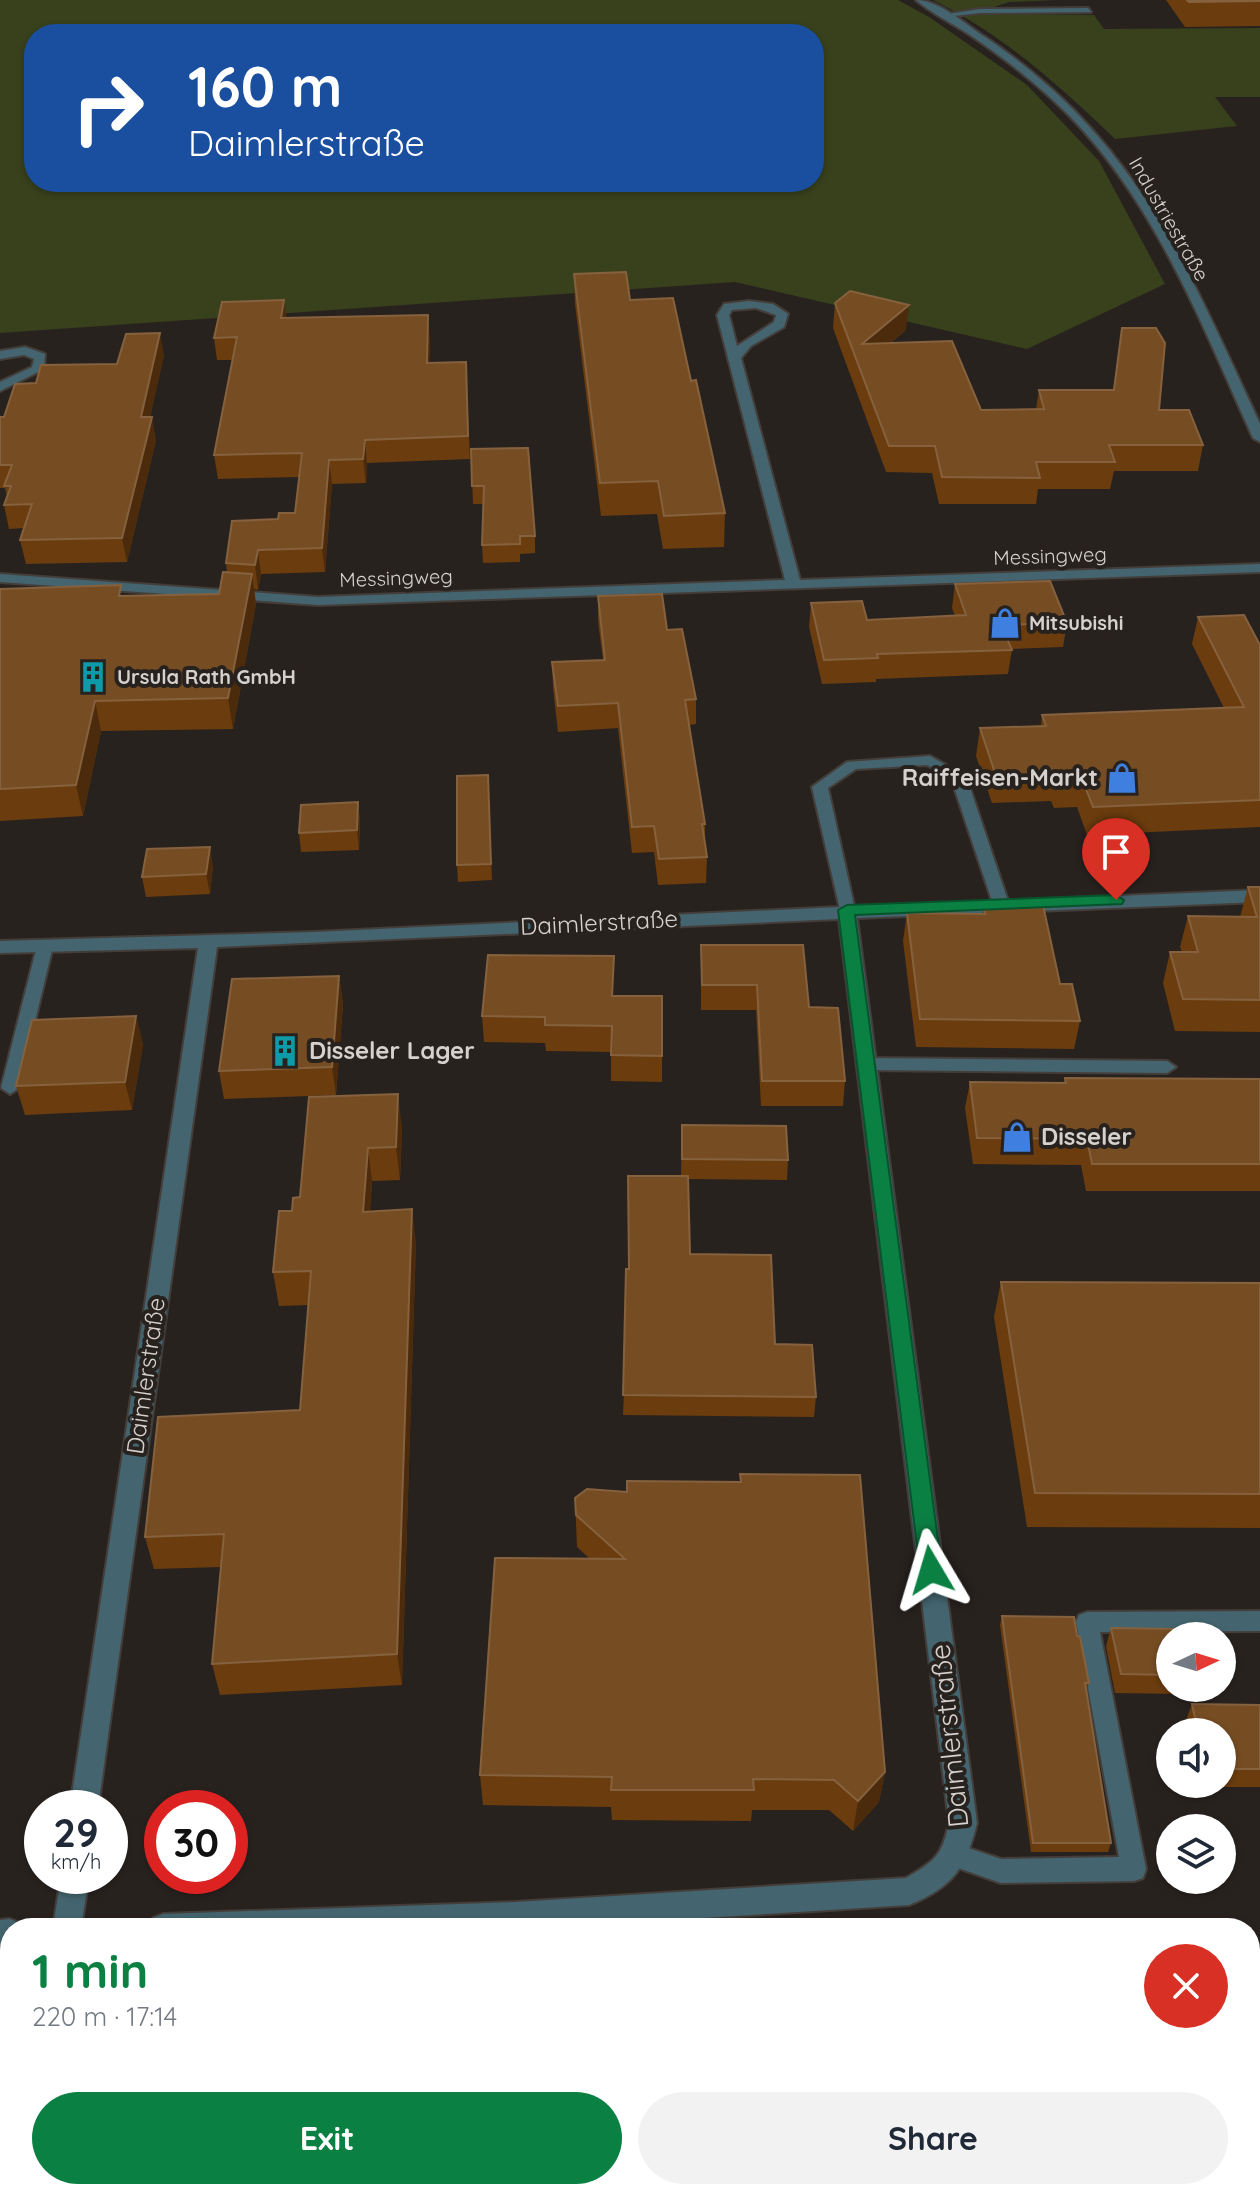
<!DOCTYPE html>
<html lang="en">
<head>
<meta charset="utf-8">
<style>
	:root { --surface:#fff; --page:#f2f2f3; --text:#1f2937; --muted:#747a83; --accent:#0b8043 }
	body { margin:0; font-family:Quicksand,sans-serif; background:var(--page); color:var(--text); height:100vh; display:flex; flex-direction:column; font-size:30px; white-space:nowrap }
	* { box-sizing:border-box; margin:0 }
	p { font-size:26px; color:var(--muted) }
	.icon { flex:none; width:44px; height:44px; fill:none; stroke:currentColor; stroke-width:2; stroke-linecap:round; stroke-linejoin:round }
	.map { position:relative; flex:1; overflow:hidden }
	.panel { position:absolute; left:0px; top:1918px; width:1260px; height:282px; display:flex; flex-direction:column; background:var(--surface); border-radius:32px 32px 0 0; box-shadow:0 2px 6px #0004 }
	.panel>* { flex:none }
	.hud { position:absolute; left:24px; top:24px; width:800px; height:168px; border-radius:32px; box-shadow:0 2px 6px #0004; background:#1a4fa0; color:#fff; overflow:hidden }
	.needle { width:52px; rotate:86deg }
	.buttons { position:absolute; left:1156px; top:1622px; display:grid; gap:16px }
	.buttons a { display:grid; place-items:center; width:80px; height:80px; border-radius:50%; background:var(--surface); box-shadow:0 2px 6px #0004; font-size:40px }
	.speed { position:absolute; left:24px; top:1790px; display:flex; gap:16px; font-size:40px; font-weight:700; text-align:center }
	.speed>* { display:grid; place-content:center; width:104px; height:104px; border-radius:50%; background:var(--surface); box-shadow:0 2px 6px #0004; line-height:1 }
	.speed small { font-size:20px; font-weight:400 }
	.speed .limit { border:12px solid #d22; background:#fff; color:#111 }
	.pin { position:absolute; display:grid; place-items:center; width:68px; height:68px; color:#fff; margin:-82px -34px; border-radius:50% 50% 50% 0; rotate:-45deg; box-shadow:0 0 8px #0007 }
	.pin .icon { rotate:45deg }
	.me { position:absolute; width:88px; margin:-44px; rotate:353deg; stroke-linejoin:round; filter:drop-shadow(0 0 6px #0008) }
	.turn { display:flex; align-items:center; gap:28px; height:168px; padding:0 32px; font-size:36px }
	.turn .icon { width:104px; height:104px; stroke-width:2.5 }
	.turn b { display:block; font-size:56px; line-height:68px }
	.round { display:grid; place-items:center; flex:none; width:84px; height:84px; border-radius:42px; background:var(--page) }
	.summary { display:flex; align-items:center; justify-content:space-between; height:136px; padding:0 32px }
	h1 { font-size:48px; font-weight:800; line-height:60px; color:var(--accent) }
	.button { display:flex; gap:16px; margin-top:auto; padding:16px 32px }
	.button a { flex:1; height:92px; border-radius:48px; background:var(--accent); color:#fff; font-size:32px; font-weight:800; line-height:92px; text-align:center }
	.button a+a { background:var(--page); color:var(--text) }
	.map>svg:first-child { display:block }
	.green { fill:#38411c; fill-rule:evenodd }
	.lines { fill:none; stroke-linecap:round; stroke-linejoin:round }
	.service-casing { stroke:#443e3b; stroke-width:4 }
	.minor-casing { stroke:#443e3b; stroke-width:4 }
	.tertiary-casing { stroke:#443e3b; stroke-width:4 }
	.primary-casing { stroke:#443e3b; stroke-width:4 }
	.service { fill:#44656f; fill-rule:evenodd }
	.minor { fill:#44656f; fill-rule:evenodd }
	.tertiary { fill:#44656f; fill-rule:evenodd }
	.primary { fill:#5fa7bb; fill-rule:evenodd }
	.wall { fill:#6b3c0e }
	.shaded-wall { fill:#4b2b0c }
	.building { fill:#764c23; stroke:#85613e; stroke-width:2 }
	.route { fill:#0b8043; stroke:#07532c; stroke-width:2 }
	.labels { text-anchor:middle; stroke-width:8; stroke-linejoin:round; paint-order:stroke }
	.far-street-label { font-size:20px; fill:#d5d1cf; stroke:#28221f }
	.far-poi-label { font-size:20px; font-weight:bold; fill:#d5d1cf; stroke:#28221f; text-anchor:start }
	.poi-label { font-size:24px; font-weight:bold; fill:#d5d1cf; stroke:#28221f; text-anchor:start }
	.street-label { font-size:24px; fill:#d5d1cf; stroke:#28221f }
	.near-street-label { font-size:28px; fill:#d5d1cf; stroke:#28221f }
</style>
</head>
<body>
<div class="map">
<svg width="1260" height="2199" viewBox="0 0 1260 2199">
	<rect width="100%" height="100%" fill="#28221f"/>
	<!-- green -->
	<path class="green" d="M0 0H898L929 17 1027 85 1099 161 1165 284 1027 349 735 282 0 333ZM34 34H814V182H34Z
		M933 0H1057L1009 2 991 8 993 14 1094 15 1104 29 1260 28V97H1215L1237 126 1115 139C1060 86 1002 34 933 0Z"/>
	<g class="lines">
		<defs>
			<path id="service" d="M1088 8 1091 12 980 13 945 17 941 15 980 9Z
				M930 756 966 776 1009 904 1001 909 993 904 951 778 927 765 856 769 828 788 855 910 853 914H841L812 787 847 762Z
				M45 941 53 946 19 1088 10 1094 1 1088 37 946Z
				M868 1058 1167 1061 1176 1067 1167 1073 868 1070 859 1064Z
				M1260 1611V1631L1100 1632 1146 1869 1143 1878 1134 1881 1001 1883 947 1864 944 1856 947 1848 956 1844 1001 1859 1119 1857 1076 1622 1079 1615 1087 1612Z"/>
			<path id="minor" d="M749 301 773 304 788 314 784 327 751 346 741 358 800 580 1260 564V572L318 605 0 582V574L318 597 785 580 717 315 724 304ZM756 308 776 315 774 322 737 346 729 315 732 310Z
				M25 347 45 354 44 369 0 391V382L32 367 34 359 24 355 0 359V351Z
				M1260 890V902L857 918 977 1823C966 1868 953 1887 909 1905L544 1928H149L153 1918 163 1914 516 1902 906 1878C935 1861 942 1856 949 1823L839 919 217 947 98 1808H70L198 948 0 953V941L315 932 840 907 847 904 854 907Z
				M61 1876H89L81 1928H53Z
				M10 1919 20 1923 22 1928H10V1947L0 1948V1920Z"/>
			<path id="tertiary" d="M916 0C939 0 965 24 985 37 1136 138 1186 265 1260 424V442L1253 438C1199 319 1151 190 1053 100 1026 75 997 53 967 33 950 22 931 13 916 0Z"/>
			<path id="primary" d="M1250 2040H1260V2070H1250Z
				M0 2093H10V2123H0Z"/>
		</defs>
		<!-- service casing -->
		<use href="#service" class="service-casing"/>
		<!-- minor casing -->
		<use href="#minor" class="minor-casing"/>
		<!-- tertiary casing -->
		<use href="#tertiary" class="tertiary-casing"/>
		<!-- primary casing -->
		<use href="#primary" class="primary-casing"/>
		<!-- service -->
		<use href="#service" class="service"/>
		<!-- minor -->
		<use href="#minor" class="minor"/>
		<!-- tertiary -->
		<use href="#tertiary" class="tertiary"/>
		<!-- primary -->
		<use href="#primary" class="primary"/>
	</g>
	<!-- wall -->
	<path class="wall" d="M1166 0H1260V26L1185 27Z
		M574 274 630 300 691 381 725 513 724 547 663 549 657 514 601 516 575 304Z
		M284 300 286 318 430 337 429 363 466 362 470 459 367 463 366 483 332 484 325 572 261 574 258 590 254 589 256 604 233 729 101 731 83 816 0 821V589L124 596 219 594 227 572 226 563 278 519 295 513 299 477 218 479 214 455 233 360H217L214 338Z
		M835 303 906 330 891 343 981 410 1036 409 1039 390H1113L1122 328 1159 410 1203 445 1198 471H1114L1110 489H1038L1036 504H939L932 473 886 472 833 328Z
		M164 355 150 417 156 440 127 562 26 564 20 540 24 528 9 529 4 505 7 497 5 488H0V417H4L117 364Z
		M471 449 535 536V553L520 554V562L483 563 482 545 484 504H473Z
		M955 584 1067 623 1063 647 1012 649 1008 674 876 679V682L822 684 809 627 811 603 867 620 955 616 952 608Z
		M598 596 667 630 696 699V724L689 725 705 824V841L707 857 706 883 658 885 654 852 632 853 618 728 558 732 553 688 552 662 603 660 598 621Z
		M1198 617 1260 645V827L1087 835 1077 807 1054 808 1051 801 992 803 976 756 980 728 1041 726 1042 715 1224 708 1192 644Z
		M488 775 492 880 458 882 457 865Z
		M358 802 360 821 359 850 301 852 299 833Z
		M213 866 210 894 146 897 142 877Z
		M1248 887H1260V1032L1175 1031 1163 983 1170 952H1182L1180 947 1188 916 1240 917Z
		M984 904 1060 984 1080 1021 1074 1049 916 1047 903 941 907 913 983 914Z
		M701 945 809 1007 845 1081 843 1106H761L756 1010H701Z
		M339 976 343 1004 336 1095 224 1099 219 1071Z
		M613 996H662V1082L611 1081V1052L546 1051 545 1043 484 1042 482 1016Z
		M136 1016 143 1045 132 1110 25 1115 16 1086Z
		M1065 1078 1260 1079V1191H1086L1081 1165 973 1164 965 1108 970 1082 1064 1083Z
		M309 1097 402 1127 400 1180 372 1181 370 1211 416 1242 402 1685 220 1695 212 1664 221 1567 154 1569 145 1537 300 1410 308 1305 279 1306 273 1272 292 1211 300 1197Z
		M682 1125 788 1160 787 1180 688 1179 690 1254 775 1344 816 1397 814 1417 623 1415 629 1269 681 1176Z
		M1001 1282 1260 1283V1528L1027 1527 994 1317Z
		M740 1474 885 1772 879 1802 853 1831 829 1810H752L751 1821 612 1820 611 1807 483 1805 480 1775 590 1559 577 1547 575 1498 627 1492 740 1482Z
		M1002 1616 1077 1636 1089 1683 1086 1692 1111 1843 1108 1852H1031L1000 1625Z
		M1111 1628 1170 1636V1688H1183L1181 1694 1115 1693 1106 1646Z
		M1192 1704 1260 1705V1787H1199L1198 1784H1222V1732H1187L1185 1723Z"/>
	<!-- shaded-wall -->
	<path class="shaded-wall" d="M284 300 287 322 281 318Z
		M909 305 906 330 860 369 862 344Z
		M428 315 430 337 429 386 427 363Z
		M160 333 164 355 145 440 141 417Z
		M152 417 156 440 127 562 122 538Z
		M365 440 367 463 366 483 363 459Z
		M329 460 332 484 325 572 322 548Z
		M258 550 261 574 258 590 255 565Z
		M252 574 256 604 233 729 228 698Z
		M95 701 101 731 83 816 76 785Z
		M358 802 360 821 359 850 357 830Z
		M210 847 213 866 210 894 206 874Z
		M339 976 343 1004 336 1095 332 1067Z
		M136 1016 143 1045 132 1110 125 1082Z
		M398 1094 402 1127 400 1180 396 1147Z
		M368 1148 372 1181 367 1245 363 1212Z
		M412 1209 416 1242 402 1685 397 1654Z
		M885 1772 879 1802 853 1831 858 1801Z"/>
	<!-- building -->
	<path class="building" d="M1187 0H1260V1L1189 2Z
		M626 272 630 300 673 298 691 381 696 380 725 513 664 516 658 481 600 483 574 274Z
		M850 291 909 305 862 344 952 341 981 410 1044 409 1039 390H1114L1122 328H1156L1165 343 1159 410H1189L1203 445H1109L1115 462H1036L1040 478 942 477 935 446H889L835 303Z
		M284 300 281 318 428 315 427 363 466 362 468 436 365 440 363 459 329 460 322 548 258 550 255 565 226 563 232 521 278 519 279 513H295L302 453 214 455 237 337 214 338 222 302Z
		M160 333 141 417H152L122 538 20 540 32 504 4 505 11 486H4L12 465H0V417H4L15 384 36 383 41 365 117 364 126 334Z
		M528 448 535 536H520V544L482 545 484 486H472L471 449Z
		M223 572 252 574 228 698 95 701 76 785 0 789V589L121 585 119 596 219 594Z
		M1050 581 1067 623 1001 625 1012 650 877 654 878 658 824 660 811 603 862 601 867 620 966 615 955 584Z
		M662 594 667 630 682 629 696 699 685 700 705 824H702L707 857 659 859 654 826 632 827 618 703 558 706 552 662 605 660 598 596Z
		M1244 615 1260 645V800L1093 807 1082 779 1059 780 1056 773 996 776 980 728 1046 726 1042 715 1244 707 1198 617Z
		M488 775 491 864 457 865V776Z
		M358 802 357 830 299 833 301 805Z
		M210 847 206 874 142 877 147 849Z
		M1248 887H1260V1000L1183 999 1170 952H1198L1188 916 1257 917Z
		M984 904 1043 905 1060 984H1072L1080 1021 920 1019 907 913 985 914Z
		M701 945H803L809 1007 838 1008 845 1081H762L757 985H702Z
		M488 955 614 956 612 996H662V1056L611 1055 612 1026 545 1025V1017L482 1016Z
		M339 976 332 1067 219 1071 232 979Z
		M136 1016 125 1082 16 1086 32 1020Z
		M1065 1078 1260 1079V1164H1092L1087 1139 977 1138 970 1082 1066 1083Z
		M398 1094 396 1147 368 1148 363 1212 412 1209 397 1654 212 1664 224 1534 145 1537 158 1417 300 1410 311 1271 273 1272 279 1211H292L293 1198 300 1197 309 1097Z
		M682 1125 786 1126 788 1160 682 1159Z
		M628 1176H688L690 1254 771 1255 775 1344 812 1345 816 1397 623 1395 626 1269H629Z
		M1001 1282 1260 1283V1494L1035 1493Z
		M740 1474 860 1475 885 1772 858 1801 834 1780 753 1779 754 1790H611L612 1777 480 1775 495 1558 625 1559 576 1515 575 1498 587 1489 627 1492V1481L741 1482Z
		M1002 1616 1074 1617 1077 1636 1080 1637 1089 1683H1085L1111 1843H1033Z
		M1111 1628 1178 1629 1179 1636H1170V1675L1121 1674Z
		M1192 1704 1260 1705V1769H1222V1732H1198Z"/>
	<!-- route -->
	<path class="route" d="M1116 895 1124 900 1122 904 855 915 942 1570 939 1577 931 1580 923 1577 920 1570 838 910 847 905Z"/>
	<!-- icons -->
	<defs>
		<symbol id="shop-bare" viewBox="-9 -9 18 18"><path d="M-5-2.5h2.3a2.7 3.5 0 0 1 5.4 0H5L5.5 6h-11ZM-1.5-2.5h3a1.5 2.3 0 0 0-3 0Z" fill="#3f7fe0" stroke="#28221f" stroke-width="2.5" paint-order="stroke"/></symbol>
		<symbol id="building-bare" viewBox="-9 -9 18 18"><path d="M-4-6H4V6H1V3H-1V6H-4ZM-2.5-4.3h1.7v1.8h-1.7ZM.8-4.3h1.7v1.8H.8ZM-2.5-1h1.7V.8h-1.7ZM.8-1h1.7V.8H.8Z" fill="#0f9aa8" stroke="#28221f" stroke-width="2.5" paint-order="stroke"/></symbol>
	</defs>
	<g fill-rule="evenodd">
		<use href="#shop-bare" x="983" y="601" width="44" height="44"/>
		<use href="#building-bare" x="71" y="655" width="44" height="44"/>
		<use href="#shop-bare" x="1100" y="756" width="44" height="44"/>
		<use href="#building-bare" x="263" y="1029" width="44" height="44"/>
		<use href="#shop-bare" x="995" y="1115" width="44" height="44"/>
	</g>
	<g class="labels">
		<!-- far-street labels -->
		<g class="far-street-label">
			<text transform="translate(1169 219) rotate(60)" y="7">Industriestraße</text>
			<text transform="translate(1050 556) rotate(-2)" y="7">Messingweg</text>
			<text transform="translate(396 578) rotate(-2)" y="7">Messingweg</text>
		</g>
		<!-- far-poi labels -->
		<g class="far-poi-label">
			<text x="1029" y="630">Mitsubishi</text>
			<text x="117" y="684">Ursula Rath GmbH</text>
		</g>
		<!-- poi labels -->
		<g class="poi-label">
			<text x="1098" y="786" text-anchor="end">Raiffeisen-Markt</text>
			<text x="309" y="1059">Disseler Lager</text>
			<text x="1041" y="1145">Disseler</text>
		</g>
		<!-- street labels -->
		<g class="street-label">
			<text transform="translate(599 923) rotate(-3)" y="8">Daimlerstraße</text>
			<text transform="translate(146 1376) rotate(-82)" y="8">Daimlerstraße</text>
		</g>
		<!-- near-street labels -->
		<g class="near-street-label">
			<text transform="translate(949 1736) rotate(-96)" y="10">Daimlerstraße</text>
		</g>
	</g>
</svg>
<div class="buttons">
<a><svg class="needle" viewBox="-14 -14 28 28"><path d="M0-13l5 13h-10z" fill="#e53935"/><path d="M0 13l5-13h-10z" fill="#747a83"/></svg></a>
<a><svg class="icon" aria-label="sound" viewBox="0 0 24 24"><path d="M4 9h4l5-4v14l-5-4H4zM17 9q2 3 0 6"/></svg></a>
<a><svg class="icon" aria-label="layers" viewBox="0 0 24 24"><path d="M12 4l9 5-9 5-9-5zM3 14l9 5 9-5"/></svg></a>
</div>
<div class="speed"><div>29<small>km/h</small></div><div class="limit">30</div></div>
<div class="pin" style="left:1116px;top:900px;background:#d93025"><svg class="icon" aria-label="arrive" viewBox="0 0 24 24"><path d="M6 21V4h12l-3 4 3 4H6"/></svg></div>
<svg class="me" style="left:931px;top:1570px" viewBox="-20 -20 40 40"><path d="M0-17L14 15 0 8-14 15z" fill="#0b8043" stroke="#fff" stroke-width="4"/></svg>
<div class="hud">
<div class="turn"><svg class="icon" aria-label="right" viewBox="0 0 24 24"><path d="M7 20v-9h11M14 6l5 5-5 5"/></svg><div><b>160 m</b>Daimlerstraße</div></div>
</div>
<section class="panel">
<div class="summary"><div><h1>1 min</h1><p>220 m · 17:14</p></div><a class="round" style="background:#d93025;color:#fff"><svg class="icon" aria-label="close" viewBox="0 0 24 24"><path d="M6 6l12 12M18 6L6 18"/></svg></a></div>
<div class="button"><a>Exit</a><a>Share</a></div>
</section>
</div>
</body>
</html>
